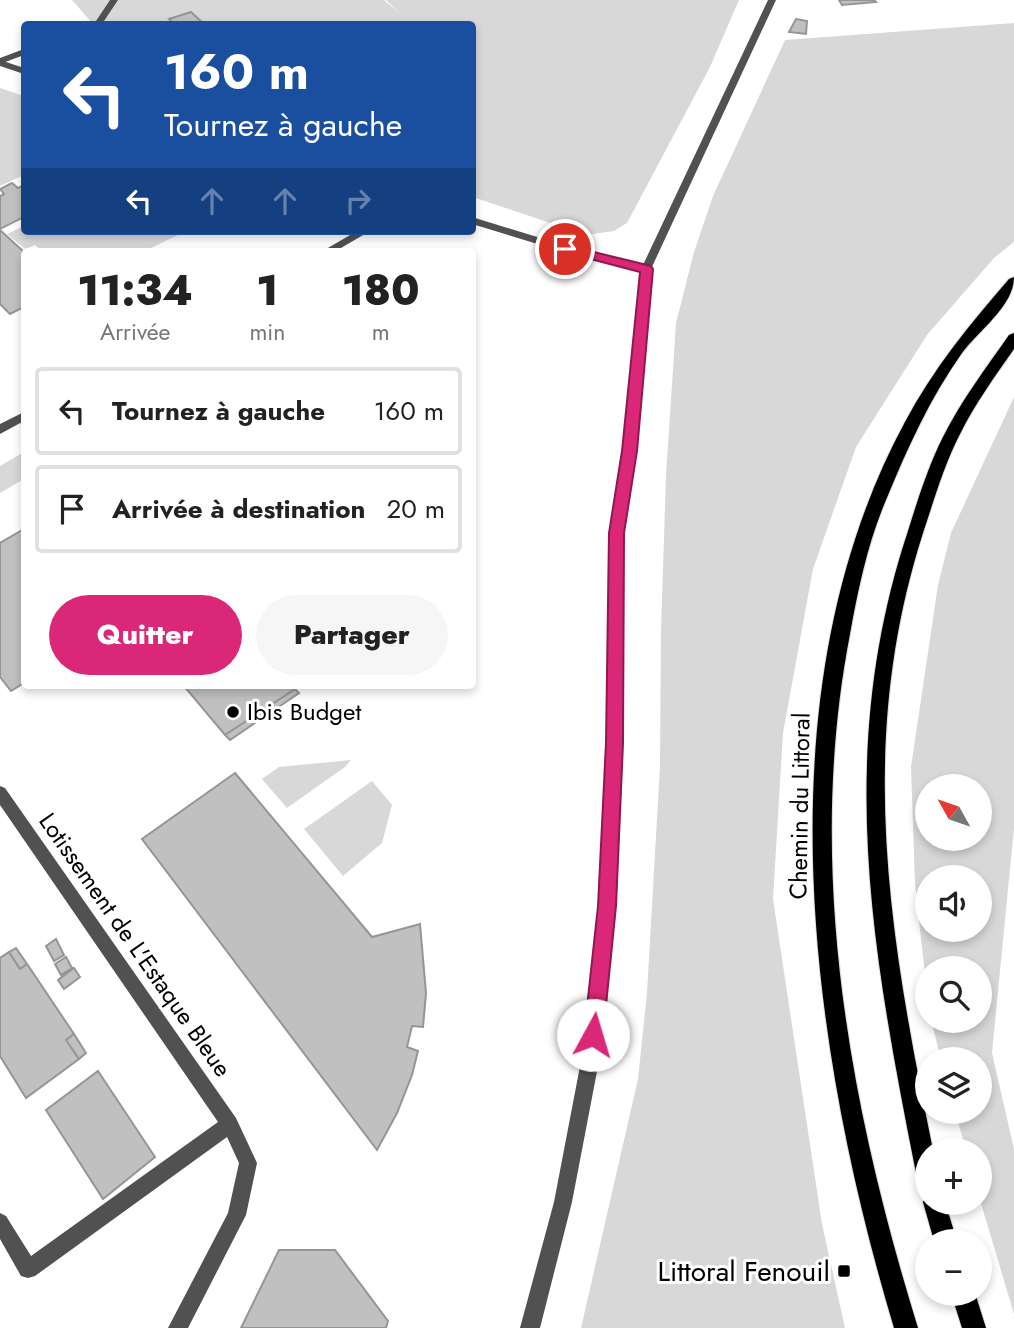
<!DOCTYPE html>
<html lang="fr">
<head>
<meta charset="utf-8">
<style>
	:root { --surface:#fff; --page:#f6f6f6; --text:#222; --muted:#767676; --line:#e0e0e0; --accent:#db2777 }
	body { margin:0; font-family:Jost,sans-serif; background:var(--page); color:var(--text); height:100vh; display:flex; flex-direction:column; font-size:26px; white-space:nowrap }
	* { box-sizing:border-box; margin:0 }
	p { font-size:23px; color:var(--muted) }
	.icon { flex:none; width:38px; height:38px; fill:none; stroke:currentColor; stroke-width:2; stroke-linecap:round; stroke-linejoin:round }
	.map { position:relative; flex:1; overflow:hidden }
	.drawer { position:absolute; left:21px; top:248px; width:455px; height:441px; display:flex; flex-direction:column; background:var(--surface); border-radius:7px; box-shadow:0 4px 10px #0003 }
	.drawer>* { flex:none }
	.guide { position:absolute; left:21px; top:21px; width:455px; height:214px; border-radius:7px; box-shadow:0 4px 10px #0003; background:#1a4fa0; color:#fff; overflow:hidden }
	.needle { width:46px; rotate:310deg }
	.buttons { position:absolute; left:915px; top:774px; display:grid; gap:14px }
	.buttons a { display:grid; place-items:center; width:77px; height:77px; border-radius:50%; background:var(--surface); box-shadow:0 4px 10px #0003; font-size:35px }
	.pin { position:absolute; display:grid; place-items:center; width:60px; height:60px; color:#fff; margin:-30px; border:4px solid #fff; border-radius:50%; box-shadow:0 2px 7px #0007 }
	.me { position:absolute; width:77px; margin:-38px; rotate:6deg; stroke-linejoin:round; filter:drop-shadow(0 0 5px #0008) }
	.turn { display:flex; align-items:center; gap:24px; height:147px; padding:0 28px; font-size:32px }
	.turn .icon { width:91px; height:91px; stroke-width:2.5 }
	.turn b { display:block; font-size:49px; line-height:60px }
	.lanes { display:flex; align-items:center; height:66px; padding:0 28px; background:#0003; justify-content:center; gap:35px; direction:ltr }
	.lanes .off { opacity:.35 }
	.eta { display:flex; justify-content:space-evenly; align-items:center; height:119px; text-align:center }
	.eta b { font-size:42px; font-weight:800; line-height:49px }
	.action { display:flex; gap:14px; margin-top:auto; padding:14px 28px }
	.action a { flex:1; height:80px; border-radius:42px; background:var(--accent); color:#fff; font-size:28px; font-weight:800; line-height:80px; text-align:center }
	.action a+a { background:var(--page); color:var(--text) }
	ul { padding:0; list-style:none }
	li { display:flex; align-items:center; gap:21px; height:88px; margin:0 14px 10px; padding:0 14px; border:4px solid var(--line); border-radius:7px }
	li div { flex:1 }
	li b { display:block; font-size:26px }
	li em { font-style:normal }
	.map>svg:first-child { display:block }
	.green { fill:#d8d8d8; fill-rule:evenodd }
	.building { fill:#c0c0c0; stroke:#959595; stroke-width:2 }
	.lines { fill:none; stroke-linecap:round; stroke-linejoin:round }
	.primary-casing { stroke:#dbdbdb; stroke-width:2 }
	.service { fill:#515151; fill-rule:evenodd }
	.minor { fill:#515151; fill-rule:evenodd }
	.primary { fill:#000; fill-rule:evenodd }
	.route { fill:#db2777; stroke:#8e194d; stroke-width:2 }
	.poi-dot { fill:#000; stroke:#fff; stroke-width:2.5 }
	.labels { text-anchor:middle; stroke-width:6; stroke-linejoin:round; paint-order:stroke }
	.poi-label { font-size:24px; fill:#000; stroke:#fff; text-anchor:start }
	.street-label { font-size:24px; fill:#000; stroke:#fff }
	.near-poi-label { font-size:28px; fill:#000; stroke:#fff; text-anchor:end }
</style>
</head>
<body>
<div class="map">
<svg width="1014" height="1328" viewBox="0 0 1014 1328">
	<rect width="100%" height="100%" fill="#fff"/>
	<!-- green -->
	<path class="green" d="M72 0H384L401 14 386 0H739L710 67 627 223 614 231 586 235 473 197 472 24H93Z
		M1014 23V242L994 258 927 335 856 447 813 569 783 733 773 899 822 1224 845 1328H581L638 1079 647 993 660 766 661 630 666 476 676 323 694 252 713 196 785 40Z
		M0 88 24 96V175L0 186Z
		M24 226V231H186L143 252H43L35 245 25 249 7 234Z
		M1014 397V828L992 1053 1014 1149V1314L980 1200V1150H966L955 1111H980V1059H941L931 1020H980V968H928L927 993 915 884 911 767 938 585 951 533ZM928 786H980V838H928ZM928 877H980V929H928Z
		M24 452V479L0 493V466Z
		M351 760 345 767 287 808 262 779 279 767Z
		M372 781 392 805 382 843 343 876 304 829Z"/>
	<!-- building -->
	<path class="building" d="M839 0H874L876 2 842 5Z
		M191 12 204 24H168L173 23 169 19Z
		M796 19 807 21 806 34 789 32Z
		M12 183 18 188 24 185V217L0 229V196L4 194 0 189Z
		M0 230 24 252V307L10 314 0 304Z
		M24 529V683L11 691 0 677V543Z
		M184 686H292L295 689 225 735Z
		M295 689 299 693 230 740 225 735Z
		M235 773 372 937 420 924 426 993 423 1027 412 1026 407 1047 418 1051 412 1075 397 1113 377 1150 142 839Z
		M56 939 64 955 54 961 46 946Z
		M16 948 27 964 20 969 9 952Z
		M9 952 20 969 27 964 74 1034 66 1040 79 1059 26 1098 0 1056V958Z
		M66 957 72 968 61 975 55 964Z
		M74 968 80 977 64 989 58 980Z
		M74 1034 86 1053 79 1059 66 1040Z
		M98 1071 155 1157 103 1199 46 1110Z
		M279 1250H335L388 1321 386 1328H241Z"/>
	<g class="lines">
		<defs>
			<path id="primary" d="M1014 277C1014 306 979 330 962 353 930 398 907 449 886 500 868 542 858 589 850 634 805 866 849 1105 918 1328H894C810 1047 759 692 905 422 933 369 970 324 1009 279Z
				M1014 333V349C995 376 975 404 960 434 944 465 934 500 923 533 855 745 890 938 933 1150H928V1189L920 1186 917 1178C873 955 834 754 908 531 918 499 928 467 943 437 961 401 986 368 1009 335Z
				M928 1193V1202H945L957 1241H934L923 1202Z
				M951 1293H975L986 1328H962Z"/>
		</defs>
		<!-- primary casing -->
		<use href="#primary" class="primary-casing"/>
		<!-- service -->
		<path class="service" d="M110 0H118L102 24H94Z
			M24 49V55L0 64V58Z"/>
		<!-- minor -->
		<path class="minor" d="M768 0H776L651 269 635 451 624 533 622 743 615 906 599 1061 572 1202 540 1328H520L554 1202 581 1061 599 906 608 743 610 533 623 451 640 271 580 257 472 224V217L586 252 643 265Z
			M0 60 24 68V74L0 66Z
			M357 231H370L334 252H321Z
			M24 412V421L0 434V424Z
			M0 786 5 788 236 1118 257 1163 246 1215 188 1328H168L228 1213 239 1163 227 1137 35 1276 28 1278 21 1276 0 1239V1213L6 1216 31 1256 218 1122 0 805Z"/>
		<!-- primary -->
		<use href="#primary" class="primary"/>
	</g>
	<!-- route -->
	<path class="route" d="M565 245 651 266 653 269 637 451 624 533 623 743 616 906 603 1035 600 1042 593 1045 586 1042 584 1035 598 906 606 743 609 533 622 451 640 272 560 251V246Z"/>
	<!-- markers -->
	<g class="poi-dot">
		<circle cx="233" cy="712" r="7"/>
		<rect x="837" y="1264" width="14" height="14" rx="3.5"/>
	</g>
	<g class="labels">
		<!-- poi labels -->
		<g class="poi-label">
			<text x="247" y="720">Ibis Budget</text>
		</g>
		<!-- street labels -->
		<g class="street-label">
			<text transform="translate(800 806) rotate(-89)" y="8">Chemin du Littoral</text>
			<text transform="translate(135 945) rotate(55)" y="8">Lotissement de L'Estaque Bleue</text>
		</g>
		<!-- near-poi labels -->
		<g class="near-poi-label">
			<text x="830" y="1281">Littoral Fenouil</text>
		</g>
	</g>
</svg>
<div class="buttons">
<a><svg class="needle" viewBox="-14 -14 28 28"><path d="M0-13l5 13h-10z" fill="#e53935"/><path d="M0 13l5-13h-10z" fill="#767676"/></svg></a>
<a><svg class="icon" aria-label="sound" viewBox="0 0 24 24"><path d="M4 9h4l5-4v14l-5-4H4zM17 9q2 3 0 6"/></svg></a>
<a><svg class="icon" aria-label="search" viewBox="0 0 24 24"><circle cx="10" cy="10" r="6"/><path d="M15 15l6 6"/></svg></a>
<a><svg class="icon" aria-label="layers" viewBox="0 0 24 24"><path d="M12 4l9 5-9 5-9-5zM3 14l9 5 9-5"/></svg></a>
<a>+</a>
<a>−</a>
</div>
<div class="pin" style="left:565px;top:249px;background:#d93025"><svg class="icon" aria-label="arrive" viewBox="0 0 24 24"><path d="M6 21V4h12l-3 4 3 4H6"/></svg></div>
<svg class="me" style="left:593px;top:1035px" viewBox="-20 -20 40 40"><circle r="19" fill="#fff"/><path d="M0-13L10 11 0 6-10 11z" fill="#db2777"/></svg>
<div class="guide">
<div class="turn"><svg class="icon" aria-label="left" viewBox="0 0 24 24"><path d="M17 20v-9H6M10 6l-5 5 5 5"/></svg><div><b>160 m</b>Tournez à gauche</div></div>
<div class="lanes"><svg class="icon" aria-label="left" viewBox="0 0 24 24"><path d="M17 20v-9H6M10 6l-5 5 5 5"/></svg><svg class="icon off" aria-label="ahead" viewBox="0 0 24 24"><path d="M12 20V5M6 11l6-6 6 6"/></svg><svg class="icon off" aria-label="ahead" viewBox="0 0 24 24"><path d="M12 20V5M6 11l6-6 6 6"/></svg><svg class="icon off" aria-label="right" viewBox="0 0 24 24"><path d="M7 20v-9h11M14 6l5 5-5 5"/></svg></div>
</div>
<section class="drawer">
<div class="eta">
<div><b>11:34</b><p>Arrivée</p></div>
<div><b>1</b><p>min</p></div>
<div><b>180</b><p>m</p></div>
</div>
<ul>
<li><svg class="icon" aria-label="left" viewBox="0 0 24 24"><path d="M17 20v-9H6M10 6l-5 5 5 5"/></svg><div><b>Tournez à gauche</b></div><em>160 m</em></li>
<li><svg class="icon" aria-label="arrive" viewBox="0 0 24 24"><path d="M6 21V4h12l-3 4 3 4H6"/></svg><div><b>Arrivée à destination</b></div><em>20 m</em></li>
</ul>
<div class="action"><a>Quitter</a><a>Partager</a></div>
</section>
</div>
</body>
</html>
